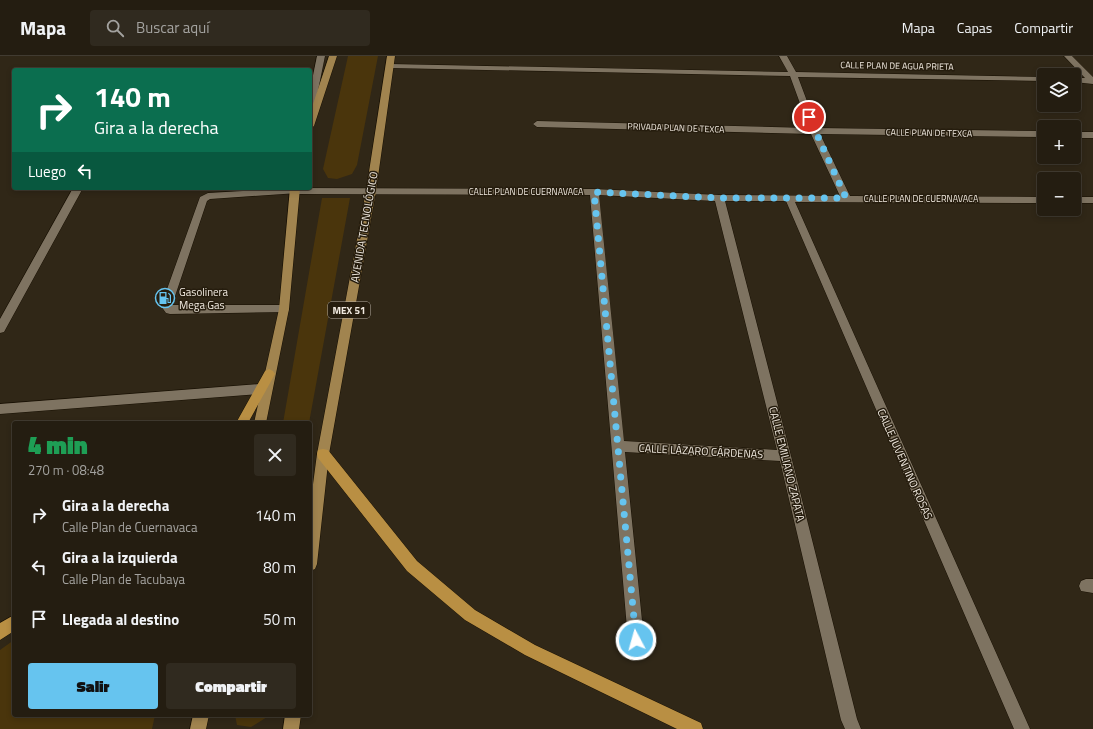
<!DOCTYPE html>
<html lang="es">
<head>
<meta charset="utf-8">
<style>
	:root { --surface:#241d11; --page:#302a1f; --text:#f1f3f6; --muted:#a3a29f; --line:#413b31; --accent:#66c4ef }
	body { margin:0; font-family:"Titillium Web",sans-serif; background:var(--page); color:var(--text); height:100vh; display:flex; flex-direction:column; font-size:15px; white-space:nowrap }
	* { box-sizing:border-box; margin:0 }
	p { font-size:13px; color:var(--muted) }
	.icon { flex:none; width:22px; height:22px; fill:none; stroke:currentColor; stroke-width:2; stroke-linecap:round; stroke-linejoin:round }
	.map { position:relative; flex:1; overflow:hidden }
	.sheet { position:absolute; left:12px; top:365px; width:300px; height:296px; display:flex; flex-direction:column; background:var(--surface); border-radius:4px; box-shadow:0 2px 6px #0003,0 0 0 1px var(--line) }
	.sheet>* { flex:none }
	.guide { position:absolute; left:12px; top:12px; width:300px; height:122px; border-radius:4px; box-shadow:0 2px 6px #0003,0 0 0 1px var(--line); background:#0b6e4f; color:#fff; overflow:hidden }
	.tools { position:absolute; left:1037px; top:12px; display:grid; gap:8px }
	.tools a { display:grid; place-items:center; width:44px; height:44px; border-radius:4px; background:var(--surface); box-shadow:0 2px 6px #0003,0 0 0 1px var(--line); font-size:20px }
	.pin { position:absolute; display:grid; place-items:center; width:34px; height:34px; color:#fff; margin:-17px; border:2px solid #fff; border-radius:50%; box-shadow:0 1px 4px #0007 }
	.me { position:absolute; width:44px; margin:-22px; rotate:354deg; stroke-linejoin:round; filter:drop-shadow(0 0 3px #0008) }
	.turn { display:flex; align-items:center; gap:14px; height:84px; padding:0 16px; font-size:18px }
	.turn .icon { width:52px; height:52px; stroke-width:2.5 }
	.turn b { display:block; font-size:28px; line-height:34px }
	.then { display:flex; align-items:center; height:38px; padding:0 16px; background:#0003; gap:8px; font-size:15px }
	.round { display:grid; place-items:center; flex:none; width:42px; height:42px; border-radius:4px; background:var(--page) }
	.head { display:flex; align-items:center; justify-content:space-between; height:68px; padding:0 16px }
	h1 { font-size:24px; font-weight:800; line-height:30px; color:#1e9e55 }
	.button { display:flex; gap:8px; margin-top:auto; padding:8px 16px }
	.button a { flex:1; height:46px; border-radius:4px; background:var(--accent); color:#111; font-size:16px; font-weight:800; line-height:46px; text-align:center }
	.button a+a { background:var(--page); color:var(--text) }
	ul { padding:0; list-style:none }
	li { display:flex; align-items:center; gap:12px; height:52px; padding:0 16px }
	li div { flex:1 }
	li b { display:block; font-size:15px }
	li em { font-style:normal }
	header { display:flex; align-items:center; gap:24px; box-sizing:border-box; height:56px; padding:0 20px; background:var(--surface); border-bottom:1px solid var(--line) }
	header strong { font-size:19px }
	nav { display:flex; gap:22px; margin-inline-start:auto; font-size:14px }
	.search { width:280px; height:36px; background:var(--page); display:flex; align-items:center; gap:10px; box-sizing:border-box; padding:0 14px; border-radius:4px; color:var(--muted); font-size:15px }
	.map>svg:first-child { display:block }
	.green { fill:#4a350c }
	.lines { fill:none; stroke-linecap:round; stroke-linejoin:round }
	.service-casing { stroke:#181003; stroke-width:1 }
	.minor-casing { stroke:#181003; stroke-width:1 }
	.tertiary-casing { stroke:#181003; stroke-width:1 }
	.primary-casing { stroke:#181003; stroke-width:1 }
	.motorway-casing { stroke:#181003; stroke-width:1 }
	.service { fill:#7e7361; fill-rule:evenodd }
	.minor { fill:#7e7361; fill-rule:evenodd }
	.tertiary { fill:#7e7361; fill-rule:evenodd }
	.primary { fill:#a1844f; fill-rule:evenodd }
	.motorway { fill:#b98f43; fill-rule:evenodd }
	.route { stroke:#66c4ef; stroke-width:7; stroke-dasharray:0 12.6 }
	.labels { text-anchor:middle; stroke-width:3; stroke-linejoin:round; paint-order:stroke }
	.far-street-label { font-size:9px; fill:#f1eae0; stroke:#261d0e }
	.shield { fill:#261d0e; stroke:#b4aca1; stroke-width:1 }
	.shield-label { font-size:10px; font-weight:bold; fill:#f1eae0 }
	.street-label { font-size:11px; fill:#f1eae0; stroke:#261d0e }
	.poi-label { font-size:11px; fill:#f1eae0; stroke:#261d0e; text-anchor:start }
</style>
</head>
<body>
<header>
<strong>Mapa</strong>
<div class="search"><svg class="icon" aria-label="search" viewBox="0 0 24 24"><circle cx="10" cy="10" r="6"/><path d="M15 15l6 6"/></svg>Buscar aquí</div>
<nav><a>Mapa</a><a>Capas</a><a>Compartir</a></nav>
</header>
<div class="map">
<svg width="1093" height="673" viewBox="0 0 1093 673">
	<rect width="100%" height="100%" fill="#302717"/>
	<!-- green -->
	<path class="green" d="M348 0H378L357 109 352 118 337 123 328 122 323 113Z
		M322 142H350L309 367H283Z
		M14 584V659H155L152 673H0V594Z
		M235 659H267V661L251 671 237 669Z"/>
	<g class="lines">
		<defs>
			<path id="service" d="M73 132H83L4 276 0 277V263Z
				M295 132 300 135 298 137 210 143 207 145 172 249H284L288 250 289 253 288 256 170 258 166 257 161 250 200 141 208 137Z
				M260 328 264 330 266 333 264 336 260 338 0 358V348Z"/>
			<path id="minor" d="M779 0H787L796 16 1044 21V25L798 21 817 72 1044 75V81L820 78 850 140 1044 141V147L795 146 1030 673H1014L786 145H725L791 400 857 663 861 673H845L841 664 780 405 625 396 644 584 641 589 636 592 631 589 628 584 590 139 295 138 290 135 295 132 594 133 719 139 840 140 811 78 537 71 533 68 537 65 809 72 790 20 390 12 386 10 390 8 788 16ZM599 139 715 145 777 394 624 385Z
				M1064 0H1072L1093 21V28L1074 26V22H1085Z
				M1074 76H1093V82H1074Z
				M1074 141H1093V147H1074Z
				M1086 523H1093V537L1081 535 1079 530 1081 525Z"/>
			<path id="tertiary" d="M317 0H325L314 54 310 57V34Z"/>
			<path id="primary" d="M329 0H337L314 70 310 73V57Z
				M387 0H395L376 135 329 398 317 508 315 513 310 515V451L317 398 366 135Z
				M290 132H300L289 253 266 367H254L279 253Z
				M193 659H209L206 673H190Z
				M285 659H301L299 673H283Z"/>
			<path id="motorway" d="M269 313 273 315 275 318 248 367H236L265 315Z
				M323 393 328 394 417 505 475 554 535 589 701 667 703 673H677L525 599 465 564 407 515 318 402 317 398 318 394Z
				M14 559V575L0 584V567Z"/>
		</defs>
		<!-- service casing -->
		<use href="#service" class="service-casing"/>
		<!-- minor casing -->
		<use href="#minor" class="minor-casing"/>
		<!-- tertiary casing -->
		<use href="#tertiary" class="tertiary-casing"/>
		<!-- primary casing -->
		<use href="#primary" class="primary-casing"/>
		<!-- motorway casing -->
		<use href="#motorway" class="motorway-casing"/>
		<!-- service -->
		<use href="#service" class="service"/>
		<!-- minor -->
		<use href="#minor" class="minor"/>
		<!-- tertiary -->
		<use href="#tertiary" class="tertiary"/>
		<!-- primary -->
		<use href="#primary" class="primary"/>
		<!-- motorway -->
		<use href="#motorway" class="motorway"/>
	</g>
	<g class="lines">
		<!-- route -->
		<path class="route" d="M636 584 594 136 719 142H846L809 61"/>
	</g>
	<!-- icons -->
	<defs>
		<symbol id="fuel-ring" viewBox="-11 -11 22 22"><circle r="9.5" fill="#261d0e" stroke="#66c4ef" stroke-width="1.5"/><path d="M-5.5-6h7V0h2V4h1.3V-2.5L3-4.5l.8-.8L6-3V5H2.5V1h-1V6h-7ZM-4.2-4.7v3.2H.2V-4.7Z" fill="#66c4ef"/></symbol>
	</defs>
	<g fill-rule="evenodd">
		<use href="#fuel-ring" x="154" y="231" width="22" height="22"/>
	</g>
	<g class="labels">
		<!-- far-street labels -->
		<g class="far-street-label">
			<text transform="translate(897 10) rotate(1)" y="3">CALLE PLAN DE AGUA PRIETA</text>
			<text transform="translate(676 72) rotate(2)" y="3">PRIVADA PLAN DE TEXCA</text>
			<text transform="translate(929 77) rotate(1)" y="3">CALLE PLAN DE TEXCA</text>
			<text x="526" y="139">CALLE PLAN DE CUERNAVACA</text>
			<text x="921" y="146">CALLE PLAN DE CUERNAVACA</text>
		</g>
		<!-- shield labels -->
		<rect class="shield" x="328" y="246" width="42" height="16" rx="3"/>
		<g class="shield-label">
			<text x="349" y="258">MEX 51</text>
		</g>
		<!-- street labels -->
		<g class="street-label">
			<text transform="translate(364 171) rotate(-80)" y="4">AVENIDA TECNOLÓGICO</text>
			<text transform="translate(701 395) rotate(3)" y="4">CALLE LÁZARO CÁRDENAS</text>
			<text transform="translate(787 408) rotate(76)" y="4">CALLE EMILIANO ZAPATA</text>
			<text transform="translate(905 408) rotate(66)" y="4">CALLE JUVENTINO ROSAS</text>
		</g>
		<!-- poi labels -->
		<g class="poi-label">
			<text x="179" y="240">Gasolinera<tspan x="179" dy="13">Mega Gas</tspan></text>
		</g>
	</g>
</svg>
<div class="tools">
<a><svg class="icon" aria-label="layers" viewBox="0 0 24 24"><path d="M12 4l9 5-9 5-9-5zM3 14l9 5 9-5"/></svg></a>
<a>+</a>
<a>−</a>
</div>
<div class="pin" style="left:809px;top:61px;background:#d93025"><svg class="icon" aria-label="arrive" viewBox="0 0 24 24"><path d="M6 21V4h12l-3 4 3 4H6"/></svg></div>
<svg class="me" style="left:636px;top:584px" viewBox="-20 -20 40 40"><circle r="17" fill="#66c4ef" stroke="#fff" stroke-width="3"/><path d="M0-11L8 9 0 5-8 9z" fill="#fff"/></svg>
<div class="guide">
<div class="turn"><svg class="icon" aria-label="right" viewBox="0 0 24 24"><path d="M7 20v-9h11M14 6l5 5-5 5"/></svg><div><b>140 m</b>Gira a la derecha</div></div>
<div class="then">Luego<svg class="icon" aria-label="left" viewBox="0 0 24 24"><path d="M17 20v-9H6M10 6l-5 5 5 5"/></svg></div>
</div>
<section class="sheet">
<div class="head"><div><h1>4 min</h1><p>270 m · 08:48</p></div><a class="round"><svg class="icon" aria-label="close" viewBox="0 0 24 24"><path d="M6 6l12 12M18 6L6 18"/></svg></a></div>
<ul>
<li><svg class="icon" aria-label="right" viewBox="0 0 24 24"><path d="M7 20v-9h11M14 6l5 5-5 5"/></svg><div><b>Gira a la derecha</b><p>Calle Plan de Cuernavaca</p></div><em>140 m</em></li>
<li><svg class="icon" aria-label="left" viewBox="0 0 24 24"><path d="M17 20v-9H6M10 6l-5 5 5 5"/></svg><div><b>Gira a la izquierda</b><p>Calle Plan de Tacubaya</p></div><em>80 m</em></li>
<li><svg class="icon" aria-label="arrive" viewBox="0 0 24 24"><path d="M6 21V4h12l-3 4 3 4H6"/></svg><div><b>Llegada al destino</b></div><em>50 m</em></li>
</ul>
<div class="button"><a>Salir</a><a>Compartir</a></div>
</section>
</div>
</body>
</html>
